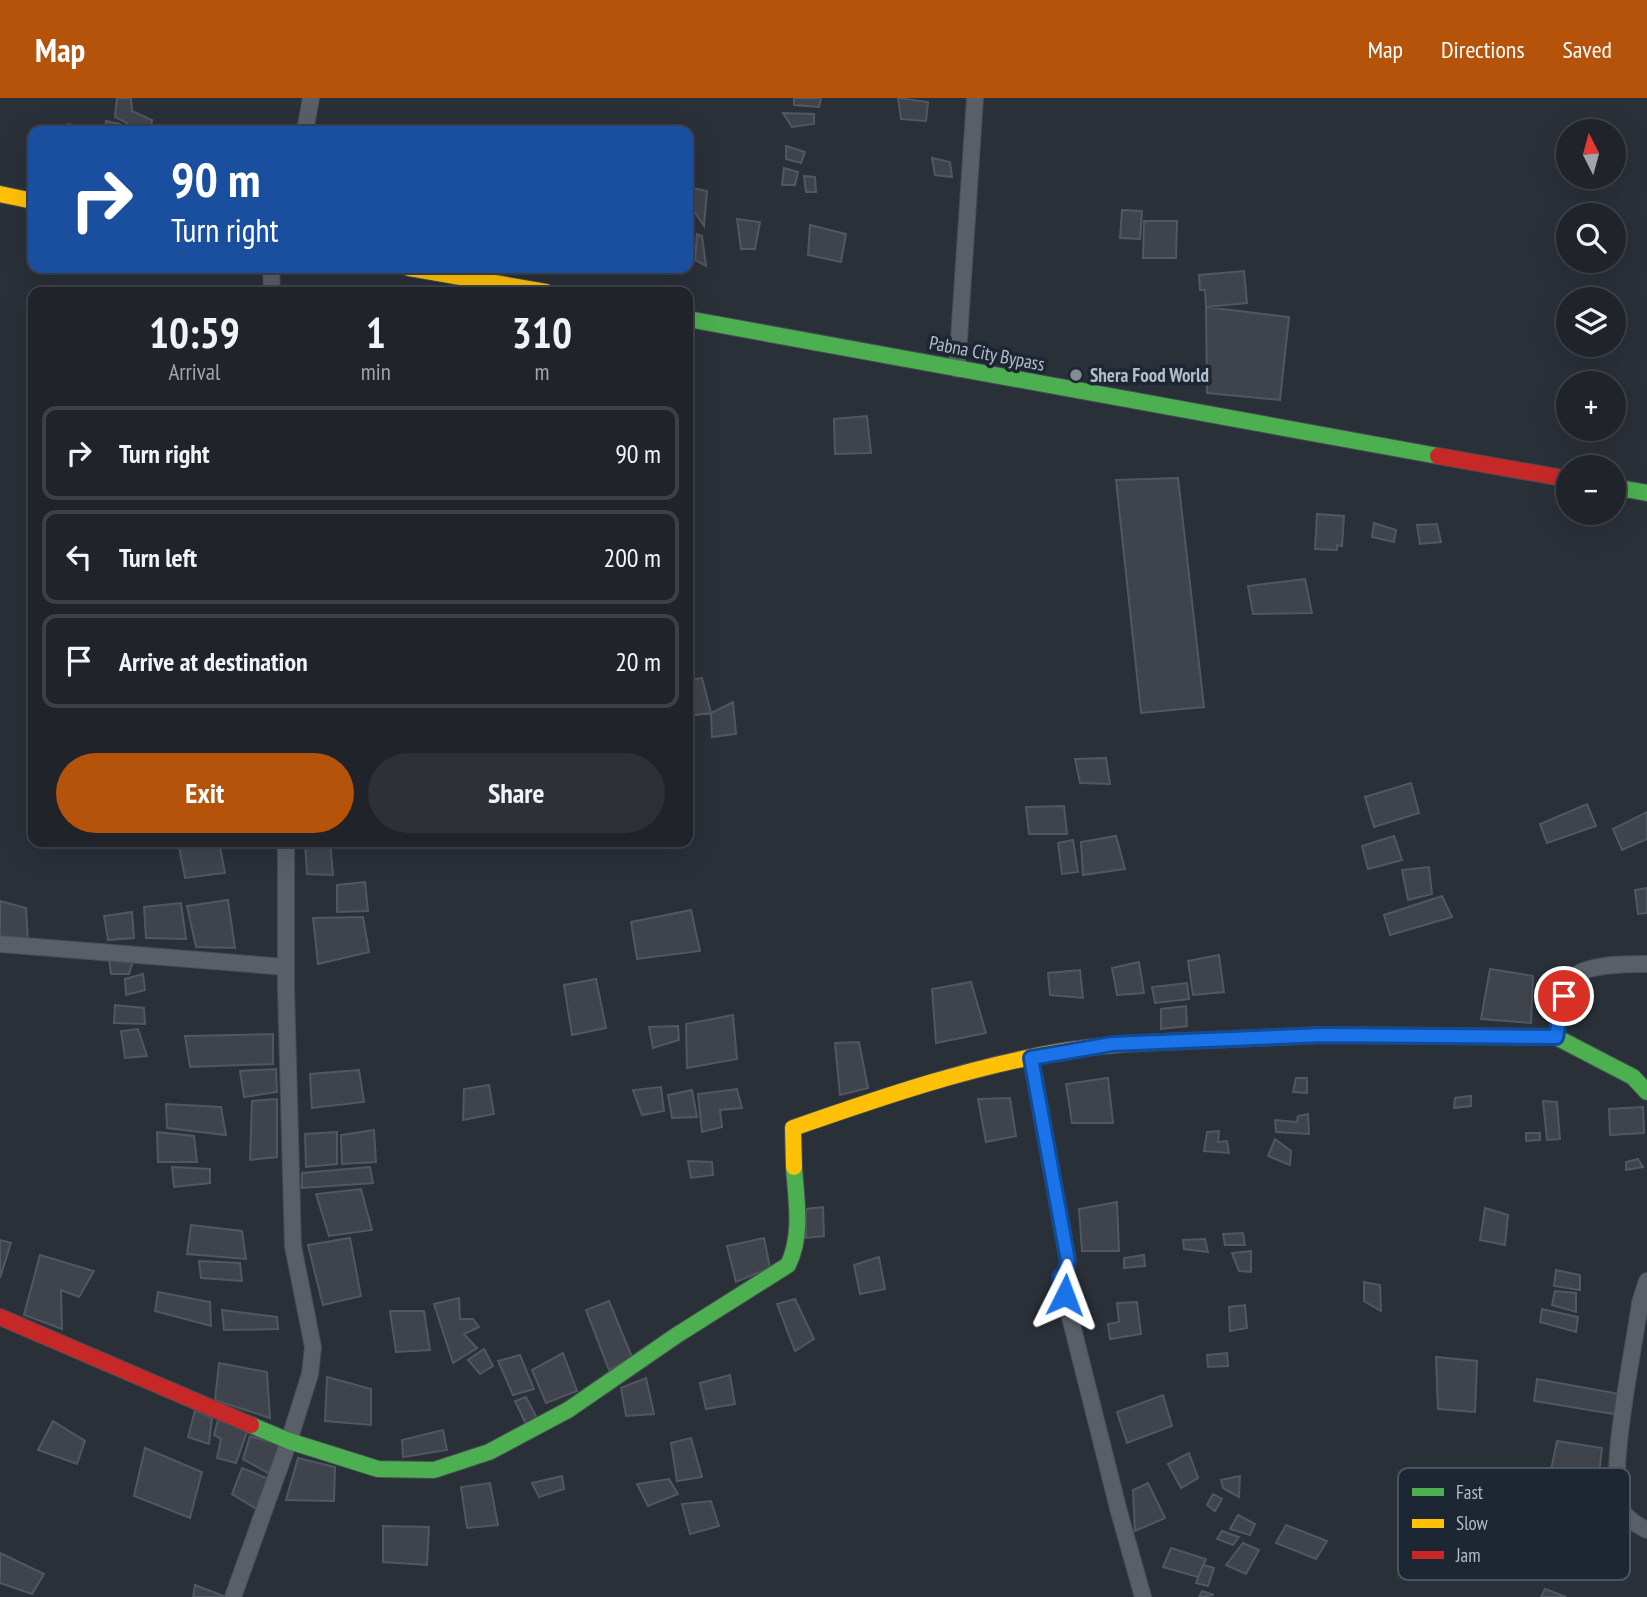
<!DOCTYPE html>
<html lang="en">
<head>
<meta charset="utf-8">
<style>
	:root { --surface:#20242a; --page:#2d3036; --text:#f1f3f6; --muted:#a2a4a8; --line:#3d4147; --accent:#b45309 }
	body { margin:0; font-family:"PT Sans Narrow",sans-serif; background:var(--page); color:var(--text); height:100vh; display:flex; flex-direction:column; font-size:26px; white-space:nowrap }
	* { box-sizing:border-box; margin:0 }
	p { font-size:23px; color:var(--muted) }
	.icon { flex:none; width:38px; height:38px; fill:none; stroke:currentColor; stroke-width:2; stroke-linecap:round; stroke-linejoin:round }
	.map { position:relative; flex:1; overflow:hidden }
	.drawer { position:absolute; left:28px; top:189px; width:665px; height:560px; display:flex; flex-direction:column; background:var(--surface); border-radius:14px; box-shadow:0 7px 28px #0002,0 0 0 2px var(--line) }
	.drawer>* { flex:none }
	.top-card { position:absolute; left:28px; top:28px; width:665px; height:147px; border-radius:14px; box-shadow:0 7px 28px #0002,0 0 0 2px var(--line); background:#1a4fa0; color:#fff; overflow:hidden }
	.needle { width:46px; rotate:354deg }
	.tools { position:absolute; left:1556px; top:21px; display:grid; gap:14px }
	.tools a { display:grid; place-items:center; width:70px; height:70px; border-radius:50%; background:var(--surface); box-shadow:0 7px 28px #0002,0 0 0 2px var(--line); font-size:35px }
	.pin { position:absolute; display:grid; place-items:center; width:60px; height:60px; color:#fff; margin:-30px; border:4px solid #fff; border-radius:50%; box-shadow:0 2px 7px #0007 }
	.me { position:absolute; width:77px; margin:-38px; rotate:3deg; stroke-linejoin:round; filter:drop-shadow(0 0 5px #0008) }
	.turn { display:flex; align-items:center; gap:24px; height:147px; padding:0 28px; font-size:32px }
	.turn .icon { width:91px; height:91px; stroke-width:2.5 }
	.turn b { display:block; font-size:49px; line-height:60px }
	.eta { display:flex; justify-content:space-evenly; align-items:center; height:119px; text-align:center }
	.eta b { font-size:42px; font-weight:700; line-height:49px }
	.button { display:flex; gap:14px; margin-top:auto; padding:14px 28px }
	.button a { flex:1; height:80px; border-radius:42px; background:var(--accent); color:#fff; font-size:28px; font-weight:700; line-height:80px; text-align:center }
	.button a+a { background:var(--page); color:var(--text) }
	ul { padding:0; list-style:none }
	li { display:flex; align-items:center; gap:21px; height:94px; margin:0 14px 10px; padding:0 14px; border:4px solid var(--line); border-radius:14px }
	li div { flex:1 }
	li b { display:block; font-size:26px }
	li em { font-style:normal }
	header { display:flex; align-items:center; gap:42px; box-sizing:border-box; height:98px; padding:0 35px; background:var(--accent); color:#fff }
	header strong { font-size:33px }
	nav { display:flex; gap:38px; margin-inline-start:auto; font-size:24px }
	.map>svg:first-child { display:block }
	.building { fill:#3f444c; stroke:#52575f; stroke-width:2 }
	.lines { fill:none; stroke-linecap:round; stroke-linejoin:round }
	.street-casing { stroke:#484c55; stroke-width:18 }
	.fast-casing { stroke:#484c55; stroke-width:18 }
	.slow-casing { stroke:#484c55; stroke-width:18 }
	.jam-casing { stroke:#484c55; stroke-width:18 }
	.street { stroke:#5a5e66; stroke-width:16 }
	.fast { stroke:#4caf50; stroke-width:16 }
	.slow { stroke:#ffc107; stroke-width:16 }
	.jam { stroke:#c62828; stroke-width:16 }
	.route-casing { stroke:#114b97; stroke-width:18 }
	.route { stroke:#1a73e8; stroke-width:12 }
	.poi-dot { fill:#848b96; stroke:#1d2633; stroke-width:2.5 }
	.labels { text-anchor:middle; stroke-width:7; stroke-linejoin:round; paint-order:stroke }
	.street-label { font-size:19px; fill:#b4bcc9; stroke:#1d2633 }
	.poi-label { font-size:19px; font-weight:bold; fill:#b4bcc9; stroke:#1d2633; text-anchor:start }
	.key { fill:#1d2633; stroke:#4a5360; stroke-width:2 }
	.key-label { font-size:19px; fill:#b4bcc9 }
</style>
</head>
<body>
<header>
<strong>Map</strong>
<nav><a>Map</a><a>Directions</a><a>Saved</a></nav>
</header>
<div class="map">
<svg width="1647" height="1499" viewBox="0 0 1647 1499">
	<rect width="100%" height="100%" fill="#2a3038"/>
	<!-- building -->
	<path class="building" d="M117 0H131L132 13 152 22 150 33H126L127 25 115 19Z
		M794 0H821L819 9 794 7Z
		M898 0 928 4 926 23 901 21Z
		M783 15 814 16V26L792 29Z
		M106 23 120 26V33H105Z
		M68 26 98 33H66Z
		M334 27 357 32V33H334Z
		M786 48 805 54 801 65 786 61Z
		M932 60 950 64 952 79 935 77Z
		M784 70 798 74 795 87H782Z
		M804 78 815 79 816 94H806Z
		M688 89 707 93 704 128 692 110H688Z
		M692 110 694 130H688V111Z
		M1122 112 1142 113 1140 141 1120 140Z
		M737 121 760 124 755 151H741Z
		M1144 123H1177L1176 160H1143Z
		M810 127 846 136 841 164 808 157Z
		M697 136 702 138 706 168 695 162Z
		M1244 173 1247 205 1206 209 1205 192H1200L1199 177Z
		M1206 209 1289 219 1280 302 1207 295Z
		M867 318 871 355 835 356 834 321Z
		M1178 380 1204 609 1141 615 1116 382Z
		M1317 416 1344 418 1342 448 1337 447V452L1315 451Z
		M1374 425 1396 432 1394 444 1372 439Z
		M1437 426 1441 444 1420 446 1417 427Z
		M1305 481 1312 515 1253 516 1248 488Z
		M702 580 711 615 688 618V582Z
		M733 604 736 636 712 639 711 615Z
		M1106 660 1110 686 1080 685 1075 661Z
		M1411 685 1419 715 1374 729 1365 699Z
		M1587 706 1596 728 1547 745 1540 726Z
		M1064 708 1067 736H1029L1026 709Z
		M1647 714V741L1622 752 1613 731Z
		M1116 738 1125 771 1083 777 1081 744Z
		M1394 738 1402 762 1368 771 1362 748Z
		M1073 742 1078 774 1062 776 1058 745Z
		M178 744H219L225 775 185 780Z
		M305 744H330L333 777 307 776Z
		M1429 769 1432 796 1408 802 1402 772Z
		M365 784 368 813 337 814V787Z
		M1647 790V815L1638 816 1635 792Z
		M1442 798 1452 819 1390 837 1384 817Z
		M228 802 235 850 196 849 187 808Z
		M0 803 26 810 28 845 0 841Z
		M181 805 186 841 146 840 144 809Z
		M691 812 700 853 637 861 631 824Z
		M132 814 134 840 108 842 104 818Z
		M363 819 369 854 318 866 313 820Z
		M1219 857 1224 894 1193 897 1188 863Z
		M109 861 133 863 129 876H111Z
		M1139 864 1144 895 1117 897 1112 870Z
		M1490 871 1533 878 1531 925 1481 921Z
		M1080 872 1083 900 1050 897 1048 875Z
		M143 876 145 892 126 897 125 881Z
		M596 881 606 930 572 937 564 887Z
		M971 884 986 935 936 945 932 891Z
		M1187 885 1189 901 1155 905 1152 889Z
		M115 907 144 910 145 926 114 925Z
		M1186 908 1187 928 1161 931V911Z
		M733 917 737 961 687 970 686 926Z
		M678 928 679 942 653 950 649 929Z
		M138 931 147 958 125 960 121 933Z
		M273 936V966L190 969 185 938Z
		M859 944 868 990 840 997 835 945Z
		M276 971 277 994 244 999 240 973Z
		M359 972 364 1004 312 1010 310 976Z
		M1108 980 1113 1025H1072L1066 986Z
		M1296 980H1307V995L1293 994Z
		M489 987 494 1016 463 1022 464 991Z
		M661 989 664 1013 642 1017 633 992Z
		M737 991 742 1010 720 1012 722 1029 702 1034 698 996Z
		M692 992 697 1019 672 1020 668 997Z
		M1471 998V1008L1454 1010 1455 1000Z
		M1010 1000 1016 1038 986 1044 978 1001Z
		M277 1001V1059L250 1062 252 1003Z
		M1543 1003 1557 1004 1560 1041 1547 1042Z
		M166 1006 221 1009 226 1037 167 1030Z
		M1643 1009 1644 1035 1610 1037 1609 1011Z
		M1308 1016 1309 1036 1276 1034 1275 1022 1297 1024 1298 1018Z
		M374 1032 376 1064 342 1066 341 1037Z
		M1219 1033 1218 1044 1227 1043 1229 1055 1204 1053 1207 1034Z
		M157 1034 194 1038 197 1064H158Z
		M337 1034V1066L306 1069 305 1036Z
		M1526 1035H1540V1042L1526 1043Z
		M1275 1041 1291 1053 1290 1067 1268 1058Z
		M1638 1061 1643 1069 1626 1072V1064Z
		M688 1063 712 1064 713 1077 691 1080Z
		M172 1069 210 1071V1085L174 1089Z
		M370 1069 373 1085 302 1090V1075Z
		M361 1091 372 1132 329 1138 316 1096Z
		M1117 1104 1119 1153H1082L1079 1111Z
		M823 1109 824 1138 806 1140V1111Z
		M1485 1110 1508 1117 1505 1147 1480 1142Z
		M191 1127 242 1133 246 1161 187 1156Z
		M1243 1135 1245 1147H1225L1223 1136Z
		M350 1140 361 1198 323 1207 308 1147Z
		M764 1140 770 1170 736 1184 727 1148Z
		M1205 1141 1208 1154 1184 1151 1183 1142Z
		M0 1142 11 1145 0 1180Z
		M1251 1153V1174L1239 1173 1232 1155Z
		M40 1157 94 1173 79 1199 61 1192 62 1231 24 1217Z
		M1144 1157 1145 1168 1124 1170V1160Z
		M879 1159 885 1191 860 1196 854 1167Z
		M199 1163 240 1165 242 1183 201 1180Z
		M1556 1172 1580 1177V1192L1554 1188Z
		M1364 1184 1380 1187 1381 1213 1364 1203Z
		M1555 1193 1576 1195V1214L1552 1207Z
		M158 1194 210 1204 211 1228 155 1213Z
		M459 1200 460 1221H473L479 1229 464 1236 477 1250 453 1265 434 1206Z
		M795 1201 814 1241 795 1253 777 1206Z
		M609 1203 632 1259 609 1272 586 1212Z
		M1137 1204 1141 1236 1110 1241 1108 1226 1119 1224 1117 1205Z
		M1245 1207 1247 1230 1230 1233 1229 1209Z
		M1542 1211 1578 1219 1576 1234 1540 1224Z
		M222 1212 277 1219 278 1231 224 1232Z
		M390 1213H424L430 1252 396 1254Z
		M484 1251 493 1268 480 1276 468 1262Z
		M563 1255 577 1293 546 1305 532 1272Z
		M1227 1255 1228 1268 1208 1269 1207 1257Z
		M520 1257 534 1291 513 1297 498 1263Z
		M1436 1259 1477 1263 1475 1314 1438 1311Z
		M219 1265 267 1274 270 1320 215 1302Z
		M730 1277 735 1306 706 1311 700 1285Z
		M327 1279 371 1291V1327L325 1323Z
		M646 1280 654 1316 626 1318 621 1290Z
		M1537 1281 1625 1297 1620 1317 1534 1303Z
		M1163 1297 1172 1328 1127 1345 1117 1314Z
		M526 1299 538 1322 527 1328 515 1303Z
		M195 1312 212 1320 209 1346 188 1339Z
		M218 1322 248 1331 236 1365 217 1360 221 1341 214 1337Z
		M53 1323 85 1343 77 1366 38 1352Z
		M443 1332 447 1352 403 1359 402 1342Z
		M250 1338 281 1347 268 1375 243 1361Z
		M691 1340 702 1379 677 1383 671 1345Z
		M1557 1343 1602 1350 1599 1377 1551 1372Z
		M145 1350 202 1374 190 1420 134 1398Z
		M1189 1355 1198 1380 1181 1390 1168 1366Z
		M298 1360 335 1369 334 1403 286 1402Z
		M242 1370 269 1381 258 1412 232 1396Z
		M562 1378 564 1391 539 1399 532 1385Z
		M1240 1378 1239 1399 1223 1390 1221 1382Z
		M669 1381 678 1396 648 1408 637 1386Z
		M490 1385 498 1427 467 1430 461 1389Z
		M1148 1385 1165 1420 1135 1433 1133 1392Z
		M1213 1396 1222 1401 1215 1413 1207 1407Z
		M711 1403 719 1428 690 1436 682 1406Z
		M1238 1417 1255 1426 1250 1437 1230 1431Z
		M1286 1427 1327 1443 1316 1461 1276 1445Z
		M383 1428 429 1429 427 1467 383 1464Z
		M1222 1433 1239 1439 1233 1447 1217 1441Z
		M1243 1445 1259 1452 1246 1476 1226 1467Z
		M1171 1450 1206 1461 1198 1479 1163 1469Z
		M0 1455 44 1476 32 1496 0 1485Z
		M1203 1467 1214 1470 1208 1488 1196 1485Z
		M195 1487 226 1499H193Z
		M1545 1491 1566 1499H1541Z
		M1202 1493 1214 1497 1199 1499Z"/>
	<g class="lines">
		<defs>
			<path id="street" d="M305 33 311 0
				M271 170 272 194
				M957 271 975 0
				M0 846 286 869
				M1556 939C1559 922 1560 901 1568 885 1578 865 1628 866 1647 866
				M1031 960 1068 1163 1065 1174 1060 1179 1119 1414 1143 1499
				M1647 1183 1640 1205C1635 1246 1605 1383 1622 1412 1628 1422 1637 1427 1647 1432
				M233 1499 289 1343 310 1276 313 1249 293 1148 286 891V744"/>
			<path id="fast" d="M688 221 1438 358
				M1614 389 1647 395
				M1187 943 1324 937 1556 939 1633 979 1647 994
				M251 1327 289 1343 378 1371 434 1372 489 1354 568 1312 677 1237 788 1167C803 1137 796 1101 794 1069"/>
			<path id="slow" d="M0 96 33 103
				M409 170 546 194
				M794 1069 793 1030C882 999 972 968 1064 953 1105 946 1146 945 1187 943"/>
			<path id="jam" d="M1438 358 1568 381
				M0 1219 251 1327"/>
		</defs>
		<!-- street casing -->
		<use href="#street" class="street-casing"/>
		<!-- fast casing -->
		<use href="#fast" class="fast-casing"/>
		<!-- slow casing -->
		<use href="#slow" class="slow-casing"/>
		<!-- jam casing -->
		<use href="#jam" class="jam-casing"/>
		<!-- street -->
		<use href="#street" class="street"/>
		<!-- fast -->
		<use href="#fast" class="fast"/>
		<!-- slow -->
		<use href="#slow" class="slow"/>
		<!-- jam -->
		<use href="#jam" class="jam"/>
	</g>
	<g class="lines">
		<defs>
			<path id="route" d="M1065 1197 1060 1179 1065 1174 1068 1163 1031 960 1112 946 1324 937 1556 939 1564 898"/>
		</defs>
		<!-- route casing -->
		<use href="#route" class="route-casing"/>
		<!-- route -->
		<use href="#route" class="route"/>
	</g>
	<!-- markers -->
	<circle class="poi-dot" cx="1076" cy="277" r="7"/>
	<g class="labels">
		<!-- street labels -->
		<g class="street-label">
			<text transform="translate(987 255) rotate(11)" y="7">Pabna City Bypass</text>
		</g>
		<!-- poi labels -->
		<g class="poi-label">
			<text x="1090" y="284">Shera Food World</text>
		</g>
	</g>
	<!-- legend -->
	<rect x="1398" y="1370" width="232" height="112" rx="10" class="key"/>
	<rect x="1412" y="1390" width="32" height="8" fill="#4caf50"/>
	<rect x="1412" y="1421" width="32" height="9" fill="#ffc107"/>
	<rect x="1412" y="1453" width="32" height="8" fill="#c62828"/>
	<g class="key-label">
		<text x="1456" y="1401">Fast</text>
		<text x="1456" y="1432">Slow</text>
		<text x="1456" y="1464">Jam</text>
	</g>
</svg>
<div class="tools">
<a><svg class="needle" viewBox="-14 -14 28 28"><path d="M0-13l5 13h-10z" fill="#e53935"/><path d="M0 13l5-13h-10z" fill="#a2a4a8"/></svg></a>
<a><svg class="icon" aria-label="search" viewBox="0 0 24 24"><circle cx="10" cy="10" r="6"/><path d="M15 15l6 6"/></svg></a>
<a><svg class="icon" aria-label="layers" viewBox="0 0 24 24"><path d="M12 4l9 5-9 5-9-5zM3 14l9 5 9-5"/></svg></a>
<a>+</a>
<a>−</a>
</div>
<div class="pin" style="left:1564px;top:898px;background:#d93025"><svg class="icon" aria-label="arrive" viewBox="0 0 24 24"><path d="M6 21V4h12l-3 4 3 4H6"/></svg></div>
<svg class="me" style="left:1065px;top:1197px" viewBox="-20 -20 40 40"><path d="M0-17L14 15 0 8-14 15z" fill="#1a73e8" stroke="#fff" stroke-width="4"/></svg>
<div class="top-card">
<div class="turn"><svg class="icon" aria-label="right" viewBox="0 0 24 24"><path d="M7 20v-9h11M14 6l5 5-5 5"/></svg><div><b>90 m</b>Turn right</div></div>
</div>
<section class="drawer">
<div class="eta">
<div><b>10:59</b><p>Arrival</p></div>
<div><b>1</b><p>min</p></div>
<div><b>310</b><p>m</p></div>
</div>
<ul>
<li><svg class="icon" aria-label="right" viewBox="0 0 24 24"><path d="M7 20v-9h11M14 6l5 5-5 5"/></svg><div><b>Turn right</b></div><em>90 m</em></li>
<li><svg class="icon" aria-label="left" viewBox="0 0 24 24"><path d="M17 20v-9H6M10 6l-5 5 5 5"/></svg><div><b>Turn left</b></div><em>200 m</em></li>
<li><svg class="icon" aria-label="arrive" viewBox="0 0 24 24"><path d="M6 21V4h12l-3 4 3 4H6"/></svg><div><b>Arrive at destination</b></div><em>20 m</em></li>
</ul>
<div class="button"><a>Exit</a><a>Share</a></div>
</section>
</div>
</body>
</html>
